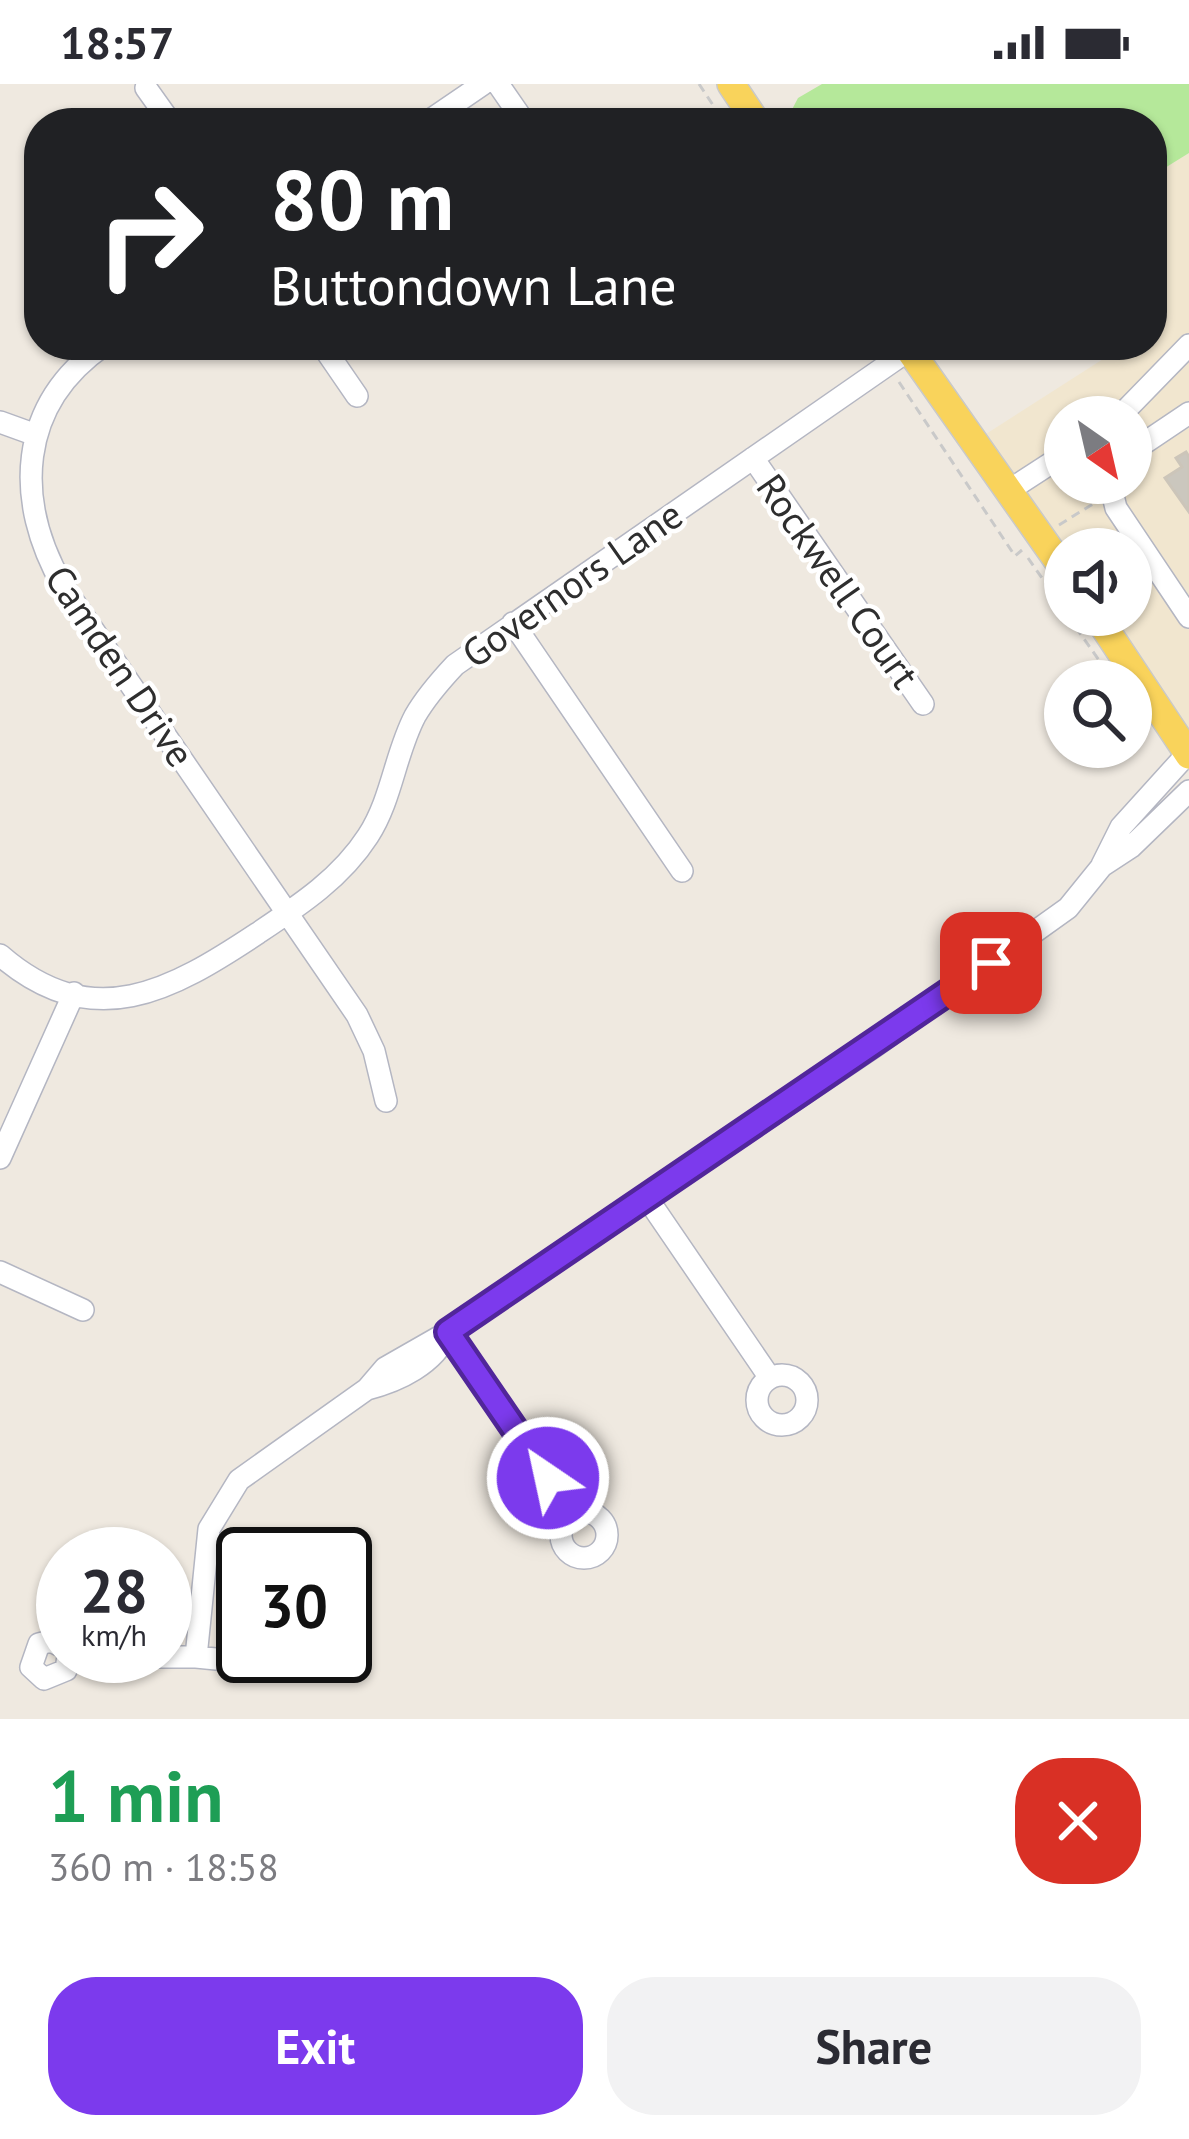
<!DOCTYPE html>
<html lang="en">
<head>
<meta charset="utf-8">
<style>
	:root { --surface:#fff; --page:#f2f2f3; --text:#2b2b33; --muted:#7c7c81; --accent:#7c3aed }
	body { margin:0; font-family:"PT Sans",sans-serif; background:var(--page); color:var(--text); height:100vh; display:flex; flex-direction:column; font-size:45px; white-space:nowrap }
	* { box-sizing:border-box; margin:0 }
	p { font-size:39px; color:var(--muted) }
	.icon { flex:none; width:66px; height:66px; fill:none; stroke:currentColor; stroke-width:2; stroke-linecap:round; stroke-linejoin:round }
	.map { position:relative; height:1635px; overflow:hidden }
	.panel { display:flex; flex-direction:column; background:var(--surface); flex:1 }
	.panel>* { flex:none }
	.guide { position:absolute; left:24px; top:24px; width:1143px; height:252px; border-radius:48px; box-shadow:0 3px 9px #0004; background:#202124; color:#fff; overflow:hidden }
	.needle { width:78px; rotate:146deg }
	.tools { position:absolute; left:1044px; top:312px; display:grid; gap:24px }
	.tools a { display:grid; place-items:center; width:108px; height:108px; border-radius:50%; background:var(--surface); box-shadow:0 3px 9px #0004; font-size:60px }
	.speed { position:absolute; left:36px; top:1443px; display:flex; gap:24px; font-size:60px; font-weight:700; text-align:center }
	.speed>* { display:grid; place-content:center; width:156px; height:156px; border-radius:50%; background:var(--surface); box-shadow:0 3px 9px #0004; line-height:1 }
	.speed small { font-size:30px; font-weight:400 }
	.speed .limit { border:6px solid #111; border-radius:18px; background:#fff; color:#111 }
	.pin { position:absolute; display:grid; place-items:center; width:102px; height:102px; color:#fff; margin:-51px; border-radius:24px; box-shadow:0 6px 18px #0006 }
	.me { position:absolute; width:132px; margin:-66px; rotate:326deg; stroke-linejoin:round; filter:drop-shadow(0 0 9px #0008) }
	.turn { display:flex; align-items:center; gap:42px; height:252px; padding:0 48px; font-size:54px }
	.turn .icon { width:156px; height:156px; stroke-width:2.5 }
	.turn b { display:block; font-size:84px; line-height:102px }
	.round { display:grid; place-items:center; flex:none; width:126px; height:126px; border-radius:48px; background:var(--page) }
	.headline { display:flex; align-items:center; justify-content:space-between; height:204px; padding:0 48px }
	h1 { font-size:72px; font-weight:600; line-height:90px; color:#1e9e55 }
	.action { display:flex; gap:24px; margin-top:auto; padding:24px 48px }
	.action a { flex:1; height:138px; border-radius:48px; background:var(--accent); color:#fff; font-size:48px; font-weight:600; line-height:138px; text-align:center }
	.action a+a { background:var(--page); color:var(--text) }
	.status { display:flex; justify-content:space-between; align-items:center; height:84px; padding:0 60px; background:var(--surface); direction:ltr }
	.status svg { height:33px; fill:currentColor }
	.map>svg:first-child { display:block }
	.education { fill:#f1e6cf; fill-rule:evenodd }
	.green { fill:#b5e89a }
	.building { fill:#cbc7be; stroke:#ccc5b9; stroke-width:3 }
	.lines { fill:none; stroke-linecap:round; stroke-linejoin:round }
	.minor-casing { stroke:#b4b6c2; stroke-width:24 }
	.major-casing { stroke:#c9c9c9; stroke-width:30 }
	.path { stroke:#c9c9c9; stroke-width:3; stroke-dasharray:9 6; stroke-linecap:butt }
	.minor { stroke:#fff; stroke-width:21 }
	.major { stroke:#f9d35b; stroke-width:27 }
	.route-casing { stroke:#51269a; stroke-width:30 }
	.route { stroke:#7c3aed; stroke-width:21 }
	.labels { text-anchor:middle; stroke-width:9; stroke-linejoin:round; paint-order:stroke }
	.street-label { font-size:39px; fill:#2e2e2e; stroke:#fff }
</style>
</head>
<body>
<div class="status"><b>18:57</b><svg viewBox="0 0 49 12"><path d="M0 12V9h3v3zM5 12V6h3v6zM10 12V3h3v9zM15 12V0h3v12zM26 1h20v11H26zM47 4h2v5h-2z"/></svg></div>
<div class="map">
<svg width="1189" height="1635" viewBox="0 0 1189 1635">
	<rect width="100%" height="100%" fill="#efe9e0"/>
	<!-- education -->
	<path class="education" d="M1189 69V650L1109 531H1131V465L1065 466 986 350 1125 261H1152V92ZM1065 333H1131V399H1065Z"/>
	<!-- green -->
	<path class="green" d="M822 0H1189V69L1152 92V39L1098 33 1065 39H785L798 14Z"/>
	<!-- building -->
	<path class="building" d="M1186 368 1189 373V428L1165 394 1182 383 1176 374Z"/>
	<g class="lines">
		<defs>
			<path id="minor" d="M498 0 525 39
				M146 4 171 39
				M426 39 483 0
				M104 261C17 321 14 417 63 502L357 931 374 967 386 1017
				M322 261 357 312
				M1119 333 1189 261
				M0 338 36 351
				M1131 368 1189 329
				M753 374 923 620
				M1110 399 1116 424 1189 533
				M1008 407 1065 370
				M513 539 682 787
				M1102 781 1121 743 1188 669
				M0 871C93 952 172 906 258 849 300 821 341 794 368 752 392 715 395 670 415 632 426 613 440 597 455 581L909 266
				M0 1074 74 909
				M647 1114 770 1294
				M0 1188 83 1226
				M448 1248 573 1431
				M757 1316a25 25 0 1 1 50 0a25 25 0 1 1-50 0Z
				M367 1305C399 1297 434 1280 448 1249
				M561 1451a23 23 0 1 1 46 0a23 23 0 1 1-46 0Z
				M63 1563 51 1557 39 1560 31 1583 44 1595 66 1586 68 1572
				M68 1573H196L335 1587
				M196 1573 209 1445 239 1396 367 1305 385 1284 448 1248 875 962 1068 824 1102 782 1131 763 1189 707"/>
			<path id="major" d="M731 0 757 39
				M906 261 1065 487
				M1096 531 1189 671"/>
		</defs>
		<!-- minor casing -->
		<use href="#minor" class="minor-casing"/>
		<!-- major casing -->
		<use href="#major" class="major-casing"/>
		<!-- path -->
		<path class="path" d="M699 0 725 39
			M899 298 1015 472 1022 466
			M1059 441 1096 418
			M1028 474 1065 527
			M1067 531 1101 579"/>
		<!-- minor -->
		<use href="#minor" class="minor"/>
		<!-- major -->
		<use href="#major" class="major"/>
	</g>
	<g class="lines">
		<defs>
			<path id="route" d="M548 1394 448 1248 991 879"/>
		</defs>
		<!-- route casing -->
		<use href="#route" class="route-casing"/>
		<!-- route -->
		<use href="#route" class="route"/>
	</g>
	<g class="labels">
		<!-- street labels -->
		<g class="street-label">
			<text transform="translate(838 497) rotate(55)" y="14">Rockwell Court</text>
			<text transform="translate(572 500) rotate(-35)" y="14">Governors Lane</text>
			<text transform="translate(120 582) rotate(56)" y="14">Camden Drive</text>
		</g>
	</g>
</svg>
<div class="tools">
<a><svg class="needle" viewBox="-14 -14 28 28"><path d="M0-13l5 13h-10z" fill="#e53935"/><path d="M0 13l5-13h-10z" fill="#7c7c81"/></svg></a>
<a><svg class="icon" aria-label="sound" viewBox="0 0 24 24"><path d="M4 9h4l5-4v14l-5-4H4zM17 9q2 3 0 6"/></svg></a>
<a><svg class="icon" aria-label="search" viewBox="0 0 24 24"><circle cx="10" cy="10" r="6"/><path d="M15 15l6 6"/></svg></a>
</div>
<div class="speed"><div>28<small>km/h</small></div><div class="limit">30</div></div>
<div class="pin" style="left:991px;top:879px;background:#d93025"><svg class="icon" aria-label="arrive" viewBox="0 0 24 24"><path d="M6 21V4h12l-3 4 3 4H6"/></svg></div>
<svg class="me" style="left:548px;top:1394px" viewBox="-20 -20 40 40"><circle r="17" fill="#7c3aed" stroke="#fff" stroke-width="3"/><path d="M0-11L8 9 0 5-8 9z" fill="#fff"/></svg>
<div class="guide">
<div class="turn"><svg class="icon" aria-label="right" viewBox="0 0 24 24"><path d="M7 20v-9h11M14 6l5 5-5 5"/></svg><div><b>80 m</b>Buttondown Lane</div></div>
</div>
</div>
<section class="panel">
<div class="headline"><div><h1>1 min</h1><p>360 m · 18:58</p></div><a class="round" style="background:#d93025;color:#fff"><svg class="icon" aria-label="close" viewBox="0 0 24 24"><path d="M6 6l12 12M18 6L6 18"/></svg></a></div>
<div class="action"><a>Exit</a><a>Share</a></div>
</section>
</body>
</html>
